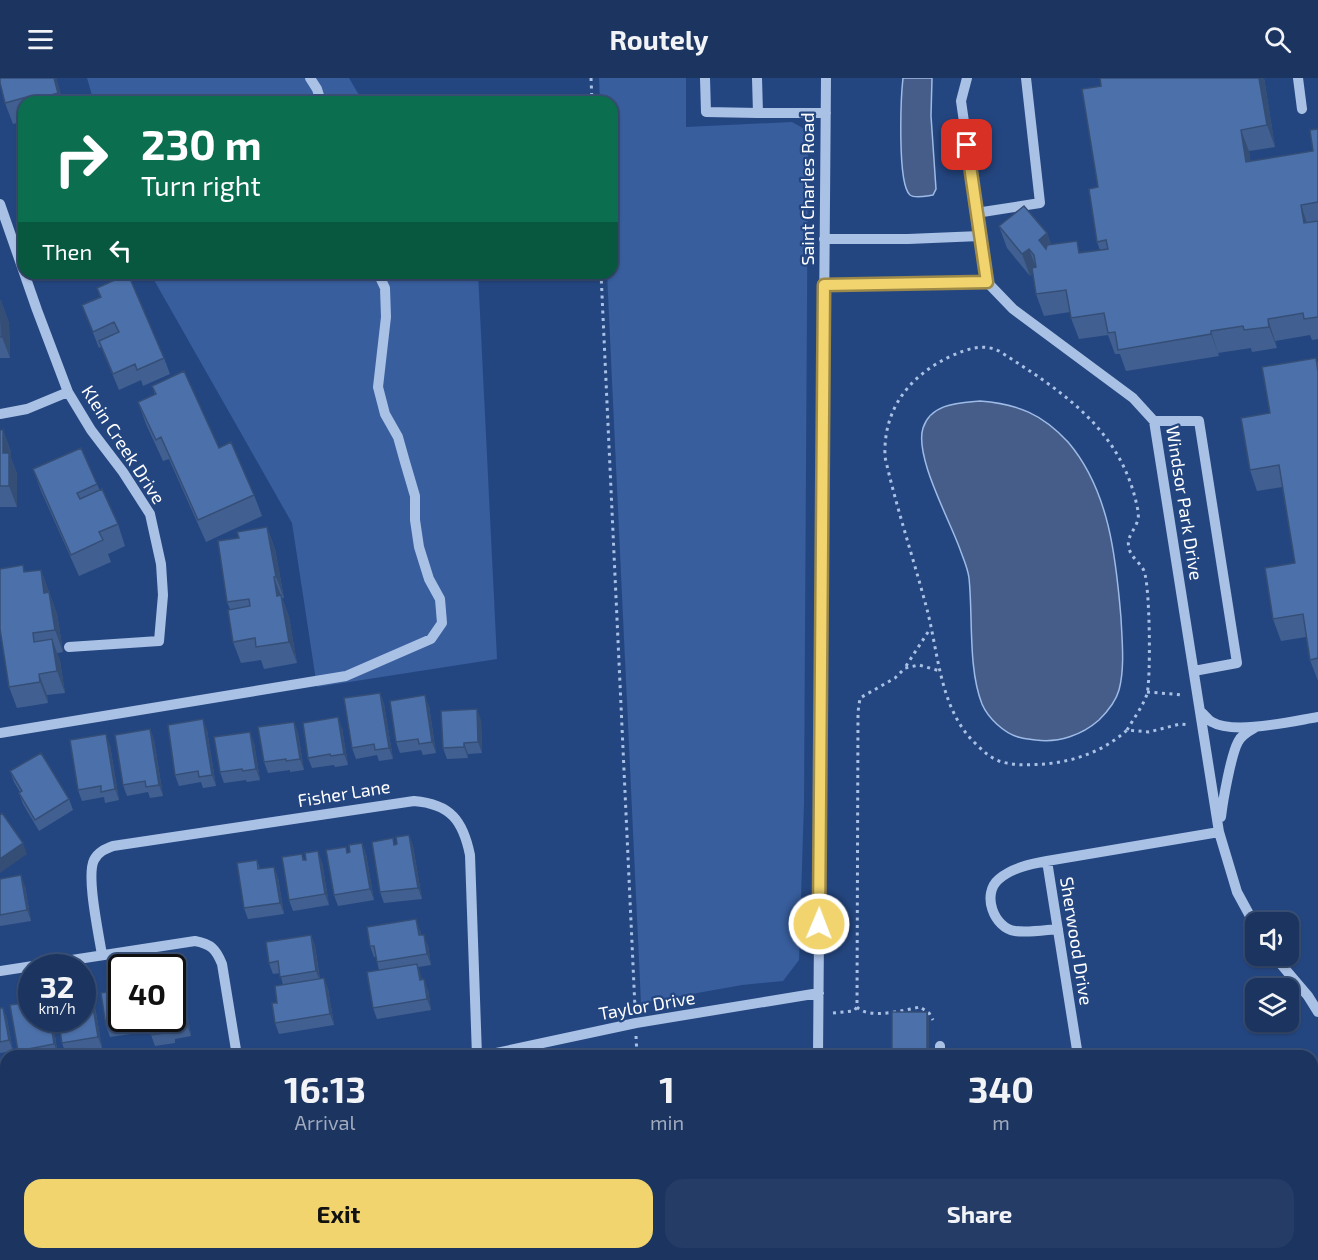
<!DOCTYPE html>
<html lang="en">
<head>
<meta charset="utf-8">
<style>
	:root { --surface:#1b3460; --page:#243c66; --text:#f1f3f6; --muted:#a0aabd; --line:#394f75; --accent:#f1d46e }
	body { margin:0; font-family:"Exo 2",sans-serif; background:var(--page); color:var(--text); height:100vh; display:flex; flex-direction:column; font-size:22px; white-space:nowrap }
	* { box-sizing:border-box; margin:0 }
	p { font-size:20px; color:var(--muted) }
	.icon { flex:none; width:33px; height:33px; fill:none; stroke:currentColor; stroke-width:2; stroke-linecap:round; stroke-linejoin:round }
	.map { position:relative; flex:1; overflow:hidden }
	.panel { position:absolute; left:0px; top:972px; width:1318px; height:210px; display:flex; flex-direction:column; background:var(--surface); border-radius:18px 18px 0 0; box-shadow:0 2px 4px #0004,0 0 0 2px var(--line) }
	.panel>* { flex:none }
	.guide { position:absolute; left:18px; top:18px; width:600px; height:183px; border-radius:18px; box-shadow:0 2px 4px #0004,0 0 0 2px var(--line); background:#0b6e4f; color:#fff; overflow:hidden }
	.buttons { position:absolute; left:1245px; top:834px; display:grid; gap:12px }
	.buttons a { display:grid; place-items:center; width:54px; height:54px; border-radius:12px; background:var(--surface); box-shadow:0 2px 4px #0004,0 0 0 2px var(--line); font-size:30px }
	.speed { position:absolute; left:18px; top:876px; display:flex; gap:12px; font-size:30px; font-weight:700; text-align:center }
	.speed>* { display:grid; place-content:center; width:78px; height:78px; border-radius:50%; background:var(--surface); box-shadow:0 2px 4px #0004,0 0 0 2px var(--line); line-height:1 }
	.speed small { font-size:15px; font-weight:400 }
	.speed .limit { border:3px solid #111; border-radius:9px; background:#fff; color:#111 }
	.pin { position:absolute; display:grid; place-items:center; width:51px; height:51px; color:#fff; margin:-26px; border-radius:12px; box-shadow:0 3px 9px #0006 }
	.me { position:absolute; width:66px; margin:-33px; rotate:1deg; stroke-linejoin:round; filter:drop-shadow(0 0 4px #0008) }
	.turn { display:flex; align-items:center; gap:21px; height:126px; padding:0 24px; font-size:27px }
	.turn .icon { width:78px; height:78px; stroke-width:2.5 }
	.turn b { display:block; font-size:42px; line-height:51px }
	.then { display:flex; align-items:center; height:57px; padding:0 24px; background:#0003; gap:12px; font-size:22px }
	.eta { display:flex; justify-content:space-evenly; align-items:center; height:102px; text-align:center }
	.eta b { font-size:36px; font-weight:700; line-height:42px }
	.cta { display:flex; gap:12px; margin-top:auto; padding:12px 24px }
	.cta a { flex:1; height:69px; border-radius:18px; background:var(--accent); color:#111; font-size:24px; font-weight:700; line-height:69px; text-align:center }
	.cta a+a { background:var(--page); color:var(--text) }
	header { display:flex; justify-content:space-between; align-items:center; height:78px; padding:0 24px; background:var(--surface); font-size:27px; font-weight:700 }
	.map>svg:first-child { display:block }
	.green { fill:#385e9d }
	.water { fill:#455d88; stroke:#9ebbe7; stroke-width:1.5 }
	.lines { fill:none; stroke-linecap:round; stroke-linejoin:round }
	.path { stroke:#aac1e6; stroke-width:3; stroke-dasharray:3 4.5; stroke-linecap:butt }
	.minor { stroke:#aac1e6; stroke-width:10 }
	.wall { fill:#416091 }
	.shaded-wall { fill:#354e76 }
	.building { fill:#4c70a9; stroke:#354e76; stroke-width:1.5 }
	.route-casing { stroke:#9d8a48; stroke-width:15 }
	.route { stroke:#f1d46e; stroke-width:10 }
	.labels { text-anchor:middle; stroke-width:4.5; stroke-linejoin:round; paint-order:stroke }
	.street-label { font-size:18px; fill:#fff; stroke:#244680 }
</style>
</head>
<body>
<header><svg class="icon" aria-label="menu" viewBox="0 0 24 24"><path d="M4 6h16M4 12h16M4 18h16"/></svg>Routely<svg class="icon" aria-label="search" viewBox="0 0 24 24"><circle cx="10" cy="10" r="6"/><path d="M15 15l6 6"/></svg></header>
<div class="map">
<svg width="1318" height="1182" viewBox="0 0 1318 1182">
	<rect width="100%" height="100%" fill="#244680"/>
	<!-- green -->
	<path class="green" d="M87 0H349L363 24H94Z
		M599 0H686V49L792 44 808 53 804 725 799 882 783 903 742 907 641 925 607 195H612V24H600Z
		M150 195H478L497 581 317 609 292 445Z"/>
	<!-- water -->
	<path class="water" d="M903 0H932L931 38 936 111 933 117C926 118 915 121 910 117 897 106 901 18 903 0Z
		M980 323C1018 326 1042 336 1068 364 1109 412 1116 479 1121 540 1122 562 1125 590 1119 612 1116 623 1107 634 1099 642 1082 657 1059 665 1036 662 1031 661 1024 661 1018 659 1004 655 988 640 982 626 968 591 973 538 969 500 968 491 964 482 961 474 951 444 914 379 923 350 931 325 959 325 980 323Z"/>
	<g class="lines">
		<!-- path -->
		<path class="path" d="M591 0 592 24
			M601 195 635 930
			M906 588 930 551
			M1147 614 1184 617
			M1127 652C1134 640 1143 628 1147 616 1151 600 1150 507 1144 493 1141 485 1131 480 1129 470 1125 456 1141 449 1138 433 1123 352 1063 314 999 273 982 265 968 271 951 278 909 298 883 331 885 379 896 428 912 476 925 524 939 572 938 631 977 667 984 674 991 680 999 683 1014 688 1030 687 1045 686 1076 683 1104 673 1127 652L1149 654 1180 646 1189 647
			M857 929C869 942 904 932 920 929L929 935 933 942
			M833 935 854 933 857 929 858 634 860 620 895 600 905 590 919 587 940 593
			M636 958 637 978
			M646 1176V1182"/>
		<!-- minor -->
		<path class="minor" d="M310 0 317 11 321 24
			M705 0 706 34 758 35
			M757 0 758 35H826
			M967 0 961 23 987 204 1013 231 1133 320 1154 343 1219 754 1237 814 1256 849
			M1298 0 1302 31
			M0 126 37 232 68 314 91 352 123 394 150 436 161 486 163 517 159 563 69 569
			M976 135 1040 125 1026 0
			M824 161H908L980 158
			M824 207 987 204
			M0 336 27 331 68 314
			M1154 343H1199L1237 585 1194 593
			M1201 634C1205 637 1208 642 1212 644 1234 657 1293 643 1318 639
			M0 655 346 598 431 561 442 545 440 521 429 501 419 469 415 442V418L405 384 398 359 385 336 378 309 386 239 385 210 378 195
			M1221 739C1223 722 1231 677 1238 664 1242 656 1249 653 1256 649
			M1047 783C1030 786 1012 790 999 801 981 816 994 850 1015 853 1028 855 1045 852 1058 851
			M102 877C99 857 86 798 94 782 98 774 105 771 113 768L414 723C451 726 463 743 470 777L477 978
			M1274 878 1308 918 1318 934
			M0 893 195 863C211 866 216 871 222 886L237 978
			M482 978 636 945 819 915
			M818 978 826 0
			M940 978V968
			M1078 978 1047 783 1219 754
			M0 1052 6 1051
			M0 1111 6 1110
			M1312 1148 1318 1147
			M30 1176 31 1182
			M132 1176 133 1182
			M246 1176 247 1182
			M358 1176 359 1182
			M502 1176V1182
			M774 1176V1182
			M1109 1176 1110 1180 1135 1176
			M817 1182V1176"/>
	</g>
	<!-- wall -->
	<path class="wall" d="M56 0 63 24H24V43L13 46 5 25Z
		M1264 0 1275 69 1249 73 1250 83 1313 73 1318 51V261L1312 262 1310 257 1275 263 1277 270 1252 274 1251 270 1218 275 1219 278 1126 293 1120 276H1115L1108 257 1079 261 1071 240 1070 234 1044 238 1036 216 1033 195 1030 198 1007 170 999 148 1047 155 1051 166 1081 174 1100 172 1097 164 1098 109Z
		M67 195H87L70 201Z
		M93 195H103L95 198Z
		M97 210 164 280 170 296 143 308 141 302 119 312 101 269 99 270 82 227 100 219Z
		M0 223H1L9 245 10 280H0Z
		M1316 280 1318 286V603L1310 582 1306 559 1281 563 1273 541 1295 485 1282 409 1257 413 1250 392 1270 335Z
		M152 308 219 370 254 417 262 438 206 464 169 381 163 383 146 346 138 324 155 317Z
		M0 352H3L11 374V380L17 396V429H0Z
		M33 391 97 406 100 413 118 446 125 468 108 476 111 484 79 498 41 413Z
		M267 449 275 471 284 520H282L289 539 297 585 264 591 261 582 241 585 233 564 230 531 227 524 239 460Z
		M41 492 57 536 63 574 57 575 60 583 65 615 47 617 48 625 17 630 9 609 25 494Z
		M380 615 384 626 393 681 379 683 377 677 356 681 352 670Z
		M429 628 436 675 423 677 421 672 400 675 396 664Z
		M481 642 482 675 468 676V680L447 681 443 670Z
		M294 644 298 655 304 692 290 694V692L268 695 264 684Z
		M342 650 348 687 335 689 334 687 312 690 308 680Z
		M150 651 154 662 163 718 150 720 148 714 127 718 123 707Z
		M207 652 216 708 203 710 201 704 179 708 175 697Z
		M254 665 260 702 247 704 246 702 224 705 220 694Z
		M110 667 119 722 105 725 104 719 82 723 78 712Z
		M10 693 69 721 73 732 39 753 23 726 19 715 20 714 14 704Z
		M409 757 413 768 422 821 384 825 380 814 397 766Z
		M362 765 366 776 374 822 338 828 334 817 348 775 350 774Z
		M302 776 304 782 322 784 329 827 293 833 289 822Z
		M257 782 260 791 274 789 278 800 284 836 248 841 244 830Z
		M0 801 25 808 31 843 0 848Z
		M420 852 421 857 428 868 431 887 418 889 422 902 428 912 431 932 377 941 373 930 379 892 376 879H374L370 868Z
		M311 857 315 868 320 901 324 900 328 911 334 947 279 956 275 945 277 925 283 907 280 895 273 896 269 885Z
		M183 909 191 958 175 961V965L155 968 151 957Z
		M90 912 94 923 102 970 66 976 62 965Z
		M0 930H3L7 941 13 973 0 975Z
		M32 940H52L58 977 20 978 18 973Z
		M122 940H143L145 954 110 959 106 948Z
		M1318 1065V1114L1312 1115V1066Z"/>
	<!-- shaded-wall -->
	<path class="shaded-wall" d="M54 0H56L63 24H62L58 15Z
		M1259 0H1264L1275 69 1267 47Z
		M1241 52 1249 73 1254 105 1246 84Z
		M1301 127 1308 148 1304 145Z
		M1047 155 1055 177 1047 183 1039 162Z
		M1029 171 1037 192 1030 198 1022 176Z
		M1 223 9 245 10 280 2 259Z
		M1268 241 1275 263 1277 270 1269 249Z
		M1211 253 1218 275 1219 278 1211 256Z
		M3 352 11 374V380L17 396V429L9 408 3 375Z
		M267 449 275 471 284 520 276 499Z
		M41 492 57 536 63 574 55 552 44 515Z
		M274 499 289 539 297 585 289 564 277 518Z
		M52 561 60 583 65 615 57 593Z
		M39 596 47 617 48 625 40 604Z
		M380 615 384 626 393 681 389 670Z
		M425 617 429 628 436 675 432 664Z
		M477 631 481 642 482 675 478 664Z
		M338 639 342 650 348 687 344 676Z
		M203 641 207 652 216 708 212 697Z
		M294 644 298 655 304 692 300 681Z
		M150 651 154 662 163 718 159 707Z
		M250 654 254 665 260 702 256 691Z
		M106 656 110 667 119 722 115 711Z
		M464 665 468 676V680L464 669Z
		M409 757 413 768 422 821 418 810Z
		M23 765 27 776 0 795V781Z
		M362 765 366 776 374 822 370 811Z
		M318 773 322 784 329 827 325 816Z
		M274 789 278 800 284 836 280 825Z
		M21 797 25 808 31 843 27 832Z
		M416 841 420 852 423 868 419 857Z
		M311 857 315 868 320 904 316 893Z
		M424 857 428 868 431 887 427 876Z
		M417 886 421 897 424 913 420 902Z
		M179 898 183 909 191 958 187 947Z
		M324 900 328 911 334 947 330 936Z
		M424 901 428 912 431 932 427 921Z
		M90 912 94 923 102 970 98 959Z
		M3 930 7 941 13 973 9 962Z
		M927 934 929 940V978H927Z
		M50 940H52L58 977 54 966Z
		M141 940H143L145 954 141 943Z
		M121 1176H125L126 1182H122Z
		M221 1176H225L226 1182H222Z
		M335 1176H339L340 1182H336Z
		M477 1176H482L483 1182H478Z
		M743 1176H750V1182H743Z"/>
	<!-- building -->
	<path class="building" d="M0 0H54L58 15 28 24 27 19 5 25 0 5Z
		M1100 0H1259L1267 47 1241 52 1246 84 1313 73 1310 52 1318 51V124L1301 127 1304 145 1318 143V239L1304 241 1303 235 1268 241 1269 249 1244 252 1243 248 1211 253V256L1118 272 1115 254 1108 255 1104 235 1071 240 1066 212 1036 216 1032 190 1036 189 1034 177 1029 171 1022 176 999 148 1024 128 1047 155 1039 162 1046 171 1047 167 1077 163 1079 175 1108 171 1106 162 1097 164 1089 111 1098 109 1082 11 1101 8Z
		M24 59V73L20 61Z
		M128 196 164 280 137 292 135 286 113 296 99 263 119 254 114 244 93 254 82 227 101 219 97 210Z
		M0 223H1L2 259H0Z
		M1316 280 1318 294V580L1310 582 1303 536 1273 541 1265 490 1295 485 1279 387 1250 392 1241 340 1270 335 1262 289Z
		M184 293 219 370 231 364 254 417 198 442 161 359 156 362 138 324 156 316 152 308Z
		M0 352H3V375H9V408H0Z
		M81 370 97 406 77 415 80 421 102 411 118 446 99 454 103 462 71 477 33 391Z
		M267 449 276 499H274L277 518 281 517 289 564 256 569 255 560 233 564 228 532 250 528 249 521 227 524 218 463 239 460 237 454Z
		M23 487 24 494 41 492 44 515 49 514 55 552 33 555 34 564 52 561 57 593 39 596 40 604 9 609 0 551V491Z
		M380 615 389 670 375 672 374 666 352 670 344 620Z
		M425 617 432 664 419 666 418 661 396 664 390 623Z
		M477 631 478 664 464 665V669L443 670 441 633Z
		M338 639 344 676 331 678 330 676 308 680 303 645Z
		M203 641 212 697 199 699 198 693 175 697 168 647Z
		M294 644 300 681 286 683V681L264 684 258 649Z
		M150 651 159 707 146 709 145 703 123 707 115 657Z
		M250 654 256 691 243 693 242 691 220 694 214 659Z
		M106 656 115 711 101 714V708L78 712 70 662Z
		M41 675 69 721 35 742 19 715 22 713 10 693Z
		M2 735 23 765 0 781V737Z
		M409 757 418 810 380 814 372 764 393 760 394 767 397 766 396 759Z
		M362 765 370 811 334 817 326 772 346 769 347 775 350 774 349 767Z
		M318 773 325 816 289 822 282 779 302 776 303 782H306L305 775Z
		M257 782 258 791 274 789 280 825 244 830 237 785Z
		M21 797 27 832 0 837V801Z
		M416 841 419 857H424L427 876 377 884 374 868H370L367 849Z
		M311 857 316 893 280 899 278 883 269 885 266 864Z
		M417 886 420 902 424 901 427 921 373 930 367 894Z
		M179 898 187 947 171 950V954L151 957 149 940H172V899Z
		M324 900 330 936 275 945 272 925H277L275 908Z
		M122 911V940H141V943L106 948 101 915Z
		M90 912 98 959 62 965 58 940H82V914Z
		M30 924 32 940H50L54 966 18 973 10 927Z
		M0 930H3L9 962 0 964Z
		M892 934H927V978H892Z
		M1318 1065V1103L1312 1104V1066Z
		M1314 1164H1318V1182H1248L1247 1176H1312V1167H1314Z
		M45 1176H121L122 1182H46Z
		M147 1176H221L222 1182H148Z
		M255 1176H335L336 1182H256Z
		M359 1176H477L478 1182H360Z
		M688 1176H743V1182H688Z
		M1227 1179V1182H1206Z"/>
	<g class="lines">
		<defs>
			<path id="route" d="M819 846 824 207 987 204 967 67"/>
		</defs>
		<!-- route casing -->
		<use href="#route" class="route-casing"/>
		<!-- route -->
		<use href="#route" class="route"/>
	</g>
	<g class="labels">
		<!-- street labels -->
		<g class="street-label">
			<text transform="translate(808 111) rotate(-90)" y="6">Saint Charles Road</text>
			<text transform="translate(123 367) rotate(57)" y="6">Klein Creek Drive</text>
			<text transform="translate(1184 425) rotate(81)" y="6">Windsor Park Drive</text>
			<text transform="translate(344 716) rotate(-9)" y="6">Fisher Lane</text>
			<text transform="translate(1076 863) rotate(81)" y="6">Sherwood Drive</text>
			<text transform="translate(647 928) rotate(-10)" y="6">Taylor Drive</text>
		</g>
	</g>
</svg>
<div class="buttons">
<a><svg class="icon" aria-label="sound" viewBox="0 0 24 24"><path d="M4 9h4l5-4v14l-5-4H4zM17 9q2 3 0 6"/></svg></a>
<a><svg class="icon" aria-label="layers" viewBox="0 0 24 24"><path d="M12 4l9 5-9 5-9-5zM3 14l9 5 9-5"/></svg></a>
</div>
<div class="speed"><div>32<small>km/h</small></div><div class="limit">40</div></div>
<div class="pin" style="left:967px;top:67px;background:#d93025"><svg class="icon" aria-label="arrive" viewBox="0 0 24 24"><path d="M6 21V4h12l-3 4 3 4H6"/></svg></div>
<svg class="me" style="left:819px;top:846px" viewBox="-20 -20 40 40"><circle r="17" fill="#f1d46e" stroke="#fff" stroke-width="3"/><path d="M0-11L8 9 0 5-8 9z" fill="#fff"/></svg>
<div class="guide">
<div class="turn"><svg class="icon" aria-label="right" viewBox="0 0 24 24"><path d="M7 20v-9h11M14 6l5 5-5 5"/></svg><div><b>230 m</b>Turn right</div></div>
<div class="then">Then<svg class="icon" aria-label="left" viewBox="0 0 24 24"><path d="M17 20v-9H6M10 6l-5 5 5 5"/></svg></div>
</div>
<section class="panel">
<div class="eta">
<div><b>16:13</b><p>Arrival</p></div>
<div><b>1</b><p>min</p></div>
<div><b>340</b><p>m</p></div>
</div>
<div class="cta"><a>Exit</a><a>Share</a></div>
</section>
</div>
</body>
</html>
